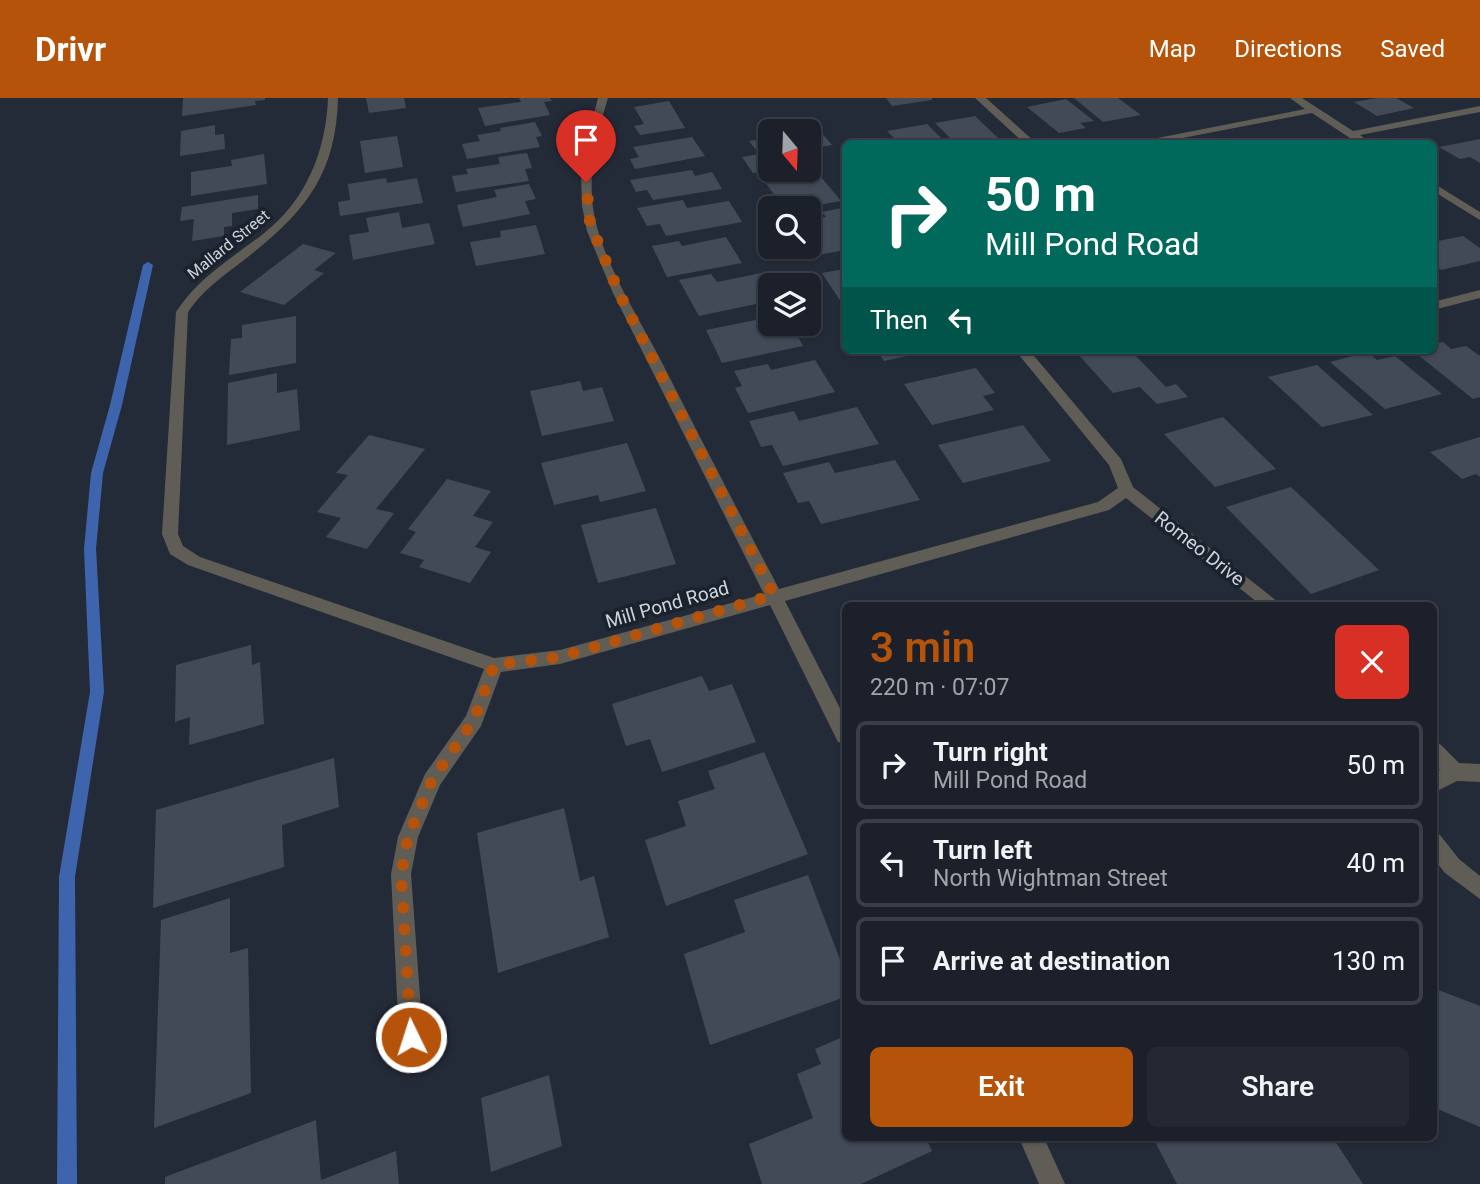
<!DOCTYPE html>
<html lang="en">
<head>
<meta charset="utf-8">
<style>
	:root { --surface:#1b202a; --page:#242832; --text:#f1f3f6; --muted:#a0a3a8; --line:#393e47; --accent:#b45309 }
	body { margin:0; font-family:Roboto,sans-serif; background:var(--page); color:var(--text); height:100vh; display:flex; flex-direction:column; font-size:26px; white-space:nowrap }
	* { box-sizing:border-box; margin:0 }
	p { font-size:23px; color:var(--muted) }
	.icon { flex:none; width:38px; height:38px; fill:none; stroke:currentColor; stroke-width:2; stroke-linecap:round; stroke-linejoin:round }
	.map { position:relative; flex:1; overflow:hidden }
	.side { position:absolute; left:842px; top:504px; width:595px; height:539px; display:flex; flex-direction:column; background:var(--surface); border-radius:10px; box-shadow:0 2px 5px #0004,0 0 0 2px var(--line) }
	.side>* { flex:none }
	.guide { position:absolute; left:842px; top:42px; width:595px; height:214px; border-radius:10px; box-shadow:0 2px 5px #0004,0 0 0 2px var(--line); background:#00695c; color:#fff; overflow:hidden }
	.needle { width:46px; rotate:161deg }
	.controls { position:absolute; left:758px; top:21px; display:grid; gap:14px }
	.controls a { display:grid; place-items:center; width:63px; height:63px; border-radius:10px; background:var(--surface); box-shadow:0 2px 5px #0004,0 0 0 2px var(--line); font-size:35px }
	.pin { position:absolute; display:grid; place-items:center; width:60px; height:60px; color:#fff; margin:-72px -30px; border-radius:50% 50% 50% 0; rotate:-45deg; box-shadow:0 0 7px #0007 }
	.pin .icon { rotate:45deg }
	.me { position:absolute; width:77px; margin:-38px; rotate:356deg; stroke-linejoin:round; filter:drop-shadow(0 0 5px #0008) }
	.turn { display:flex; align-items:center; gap:24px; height:147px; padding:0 28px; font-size:32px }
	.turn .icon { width:91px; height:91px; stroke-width:2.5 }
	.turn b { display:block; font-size:49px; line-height:60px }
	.then { display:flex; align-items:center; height:66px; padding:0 28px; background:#0003; gap:14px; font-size:26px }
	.round { display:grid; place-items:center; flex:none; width:74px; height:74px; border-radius:10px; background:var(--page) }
	.overview { display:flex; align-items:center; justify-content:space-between; height:119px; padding:0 28px }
	h1 { font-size:42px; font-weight:600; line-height:52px; color:var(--accent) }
	.button { display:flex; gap:14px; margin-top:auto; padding:14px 28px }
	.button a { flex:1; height:80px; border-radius:10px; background:var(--accent); color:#fff; font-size:28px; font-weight:600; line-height:80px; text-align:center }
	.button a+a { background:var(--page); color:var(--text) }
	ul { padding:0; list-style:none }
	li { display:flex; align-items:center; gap:21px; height:88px; margin:0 14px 10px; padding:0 14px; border:4px solid var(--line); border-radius:10px }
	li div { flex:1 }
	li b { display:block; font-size:26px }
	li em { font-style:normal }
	header { display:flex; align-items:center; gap:42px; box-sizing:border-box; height:98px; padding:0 35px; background:var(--accent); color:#fff }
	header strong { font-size:33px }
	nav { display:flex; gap:38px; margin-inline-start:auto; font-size:24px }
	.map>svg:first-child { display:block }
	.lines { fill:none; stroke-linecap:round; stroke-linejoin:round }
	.stream { fill:#3f64ae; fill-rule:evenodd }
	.building { fill:#424a58 }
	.street { fill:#605d56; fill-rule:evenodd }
	.route { stroke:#b45309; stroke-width:12; stroke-dasharray:0 21.6 }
	.labels { text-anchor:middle; stroke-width:7; stroke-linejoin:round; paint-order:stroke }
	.far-street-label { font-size:16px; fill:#cfd4dc; stroke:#1b212d }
	.street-label { font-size:19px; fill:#cfd4dc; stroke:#1b212d }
</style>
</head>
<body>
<header>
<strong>Drivr</strong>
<nav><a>Map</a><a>Directions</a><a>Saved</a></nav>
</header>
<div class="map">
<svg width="1480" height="1086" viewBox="0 0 1480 1086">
	<rect width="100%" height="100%" fill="#242b38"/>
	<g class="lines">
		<!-- stream -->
		<path class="stream" d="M148 164 153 167 122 307 103 375 96 451 104 594 75 779 77 1086H57L59 779 90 594 84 451 91 375 110 307 143 167Z"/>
	</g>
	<!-- building -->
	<path class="building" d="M183 0H265V2L255 3 256 7 182 18Z
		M366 0H404L406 10 369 15Z
		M519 0H550L552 3 544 4 550 17 485 28 478 10 521 4Z
		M886 0H932V2L892 8Z
		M1074 0H1118L1141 17 1103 24Z
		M1377 0H1396L1414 10 1377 18 1354 4Z
		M1066 1 1094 23 1080 25 1086 30 1059 35 1027 9Z
		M669 3 685 30 640 37 634 28 644 26 634 9Z
		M975 18 999 41 956 46 935 25Z
		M535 24 542 38 536 39 540 49 467 61 462 46 480 43 477 37 501 33 500 30Z
		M927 26 947 46H900L887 33Z
		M215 27V37L224 36 225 51 180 58 181 33Z
		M819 32 832 47 808 51V33Z
		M397 38 403 69 365 75 360 43Z
		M692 39 705 58 635 71 630 61 639 59 633 49Z
		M770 40V72L753 75 742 59 759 56 749 43Z
		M1480 41V65L1470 59 1460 61 1439 49Z
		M527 55 532 70 525 71 529 83 456 94 452 78 468 76 466 71 500 66 498 59Z
		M264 56 267 86 191 98V74L232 68 231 62Z
		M692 72 695 78 712 74 722 91 653 102 647 92 636 94 630 82Z
		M803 76 808 82 821 79 841 103 801 110H784L764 83Z
		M386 80 387 85 417 80 423 105 340 118 338 104 350 102 348 86Z
		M529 86 536 101 525 103 530 116 463 129 457 107 497 99 494 92Z
		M258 97V111L232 115V128L224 129V138L192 143 194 121 180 123 182 109Z
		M683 102 687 110 729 103 742 124 666 138 660 126 647 128 637 110Z
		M842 110 845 114V152L808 159 802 149H808V122L826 119 822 114Z
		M399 114 402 130 429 125 435 146 353 162 349 137 369 134 366 120Z
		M536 127 545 156 476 168 470 144 501 139 500 133Z
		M1463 138 1480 150V163L1441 172 1433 166V144Z
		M726 139 742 165 667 179 652 148 679 143 682 148Z
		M303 146 336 155 314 172 324 175 284 207 240 194Z
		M845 171V210L822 175Z
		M767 174 775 187H770V203L699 218 679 182 711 176 717 184Z
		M296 218V265L229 277 231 241 242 240V227Z
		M770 219V226H791L803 248 722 265 706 232Z
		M1443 244 1451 251 1466 248 1480 258V299L1473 301 1412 252H1433V246Z
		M877 252H930V253L884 263Z
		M1092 252H1112L1115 255 1130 252 1166 289 1176 286 1188 299 1157 306 1140 289 1113 295 1077 255Z
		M1367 254 1377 262 1395 258 1442 296 1385 311 1330 264Z
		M815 262 835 294 748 315 735 290 742 288 734 273 768 266 771 272Z
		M1317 267 1373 317 1322 329 1268 279Z
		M976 270 995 295 983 298 994 312 932 327 904 286Z
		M277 275V295L297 291 300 332 227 347 228 285Z
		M580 283 583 293 602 289 614 323 542 338 530 293Z
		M857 309 879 346 783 368 772 347 761 349 749 323 794 313 799 323Z
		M1223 319 1276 371 1215 389 1164 336Z
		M1023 327 1051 363 963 385 938 347Z
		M369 337 425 351 376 411 394 415 367 451 326 439 341 420 317 414 348 377 336 375Z
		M1480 339V379L1476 376 1462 381 1430 354Z
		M627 345 646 393 600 404 598 397 554 407 541 365Z
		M895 362 920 402 821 426 809 403 798 405 783 375 829 364 835 375Z
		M447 381 491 393 473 418 493 424 475 449 491 454 470 485 419 469 424 462 400 455 416 434 408 431Z
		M1291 389 1379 472 1311 496 1226 409Z
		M656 410 676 466 598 485 581 427Z
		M251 547 252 567 260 564 264 626 189 647 190 619 175 624 176 567Z
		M702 578 709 593 732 586 756 644 662 674 650 641 626 648 612 606Z
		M764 654 808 756 666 808 645 742 686 728 678 703 715 691 708 673Z
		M334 660 339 709 282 727 284 769 153 810 156 712Z
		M564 710 580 783 594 778 609 839 498 875 477 735Z
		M808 777 845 875V899L710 947 684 856 745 834 734 802Z
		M230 800V855L248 850 251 995 154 1030 161 822Z
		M1433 890 1480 908V1029L1433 1009Z
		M845 938V1040H926L932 1053 861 1086H762L749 1046 813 1020 797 976 821 966 815 951Z
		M549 977 562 1048 491 1074 481 1000Z
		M316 1022 321 1082 396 1053 399 1086H165V1079Z
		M1153 1040H1333L1363 1086H1177Z"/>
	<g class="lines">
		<!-- street -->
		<path class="street" d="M328 0H338C336 79 303 116 244 162 223 178 203 192 188 214L178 436 183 448 200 459 494 560 560 552 764 496 613 195 587 133 582 108 581 77 586 46 598 0H608C597 35 588 73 593 110 600 158 634 212 657 255 697 334 738 413 779 491L1098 404 1118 390 1109 367 1015 252H1029L1121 361 1133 389 1283 508H1262L1126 400 1109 412 785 503 845 620V646L838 644 770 507 560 566 501 574 481 628 440 687 418 739 411 776 423 939 419 947 411 951 403 947 399 939 391 776 398 739 425 676 466 618 484 571 188 467 170 456 162 436 176 214C198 180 232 160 263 136 306 103 326 53 328 0Z
			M975 0H986L1037 46H1025Z
			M1290 0H1302L1353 33 1480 8V14L1360 37 1372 46H1359L1312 15 1151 46H1127L1305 11Z
			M1433 85 1480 114V122L1433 93Z
			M1480 192V200L1433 212V204Z
			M1433 644 1440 646 1459 665 1480 666V684L1457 683 1433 695V676L1440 672 1433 665Z
			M1433 734 1440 737 1459 761 1480 778V801L1445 775 1433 760Z
			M1019 1040H1044L1065 1086H1039Z"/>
	</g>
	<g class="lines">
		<!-- route -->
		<path class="route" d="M411 939 401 776 408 739 432 682 474 622 494 567 560 559 774 497 619 195 590 125 586 84"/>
	</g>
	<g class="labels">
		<!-- far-street labels -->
		<g class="far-street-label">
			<text transform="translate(228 146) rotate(-39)" y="6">Mallard Street</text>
		</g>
		<!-- street labels -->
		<g class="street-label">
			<text transform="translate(1200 450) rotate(38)" y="7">Romeo Drive</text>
			<text transform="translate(667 506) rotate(-16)" y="7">Mill Pond Road</text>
		</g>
	</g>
</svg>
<div class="controls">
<a><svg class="needle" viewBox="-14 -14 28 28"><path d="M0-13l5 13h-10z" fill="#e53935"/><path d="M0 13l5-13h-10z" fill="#a0a3a8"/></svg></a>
<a><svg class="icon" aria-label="search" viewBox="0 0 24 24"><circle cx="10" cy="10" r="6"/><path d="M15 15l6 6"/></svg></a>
<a><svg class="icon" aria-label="layers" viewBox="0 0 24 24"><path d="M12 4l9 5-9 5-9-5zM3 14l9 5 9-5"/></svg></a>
</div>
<div class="pin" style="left:586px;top:84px;background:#d93025"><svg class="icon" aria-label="arrive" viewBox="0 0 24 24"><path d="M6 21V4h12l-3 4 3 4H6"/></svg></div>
<svg class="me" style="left:411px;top:939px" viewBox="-20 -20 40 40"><circle r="17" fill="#b45309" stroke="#fff" stroke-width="3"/><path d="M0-11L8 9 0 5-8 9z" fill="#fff"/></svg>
<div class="guide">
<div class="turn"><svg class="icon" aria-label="right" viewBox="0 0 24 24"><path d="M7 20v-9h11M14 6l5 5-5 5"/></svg><div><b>50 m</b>Mill Pond Road</div></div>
<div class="then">Then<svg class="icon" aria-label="left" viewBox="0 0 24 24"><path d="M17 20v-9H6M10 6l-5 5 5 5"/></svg></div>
</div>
<section class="side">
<div class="overview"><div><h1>3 min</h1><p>220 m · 07:07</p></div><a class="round" style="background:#d93025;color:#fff"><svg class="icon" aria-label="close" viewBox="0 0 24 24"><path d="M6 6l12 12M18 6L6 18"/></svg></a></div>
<ul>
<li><svg class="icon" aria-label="right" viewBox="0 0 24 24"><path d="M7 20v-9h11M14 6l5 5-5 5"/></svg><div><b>Turn right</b><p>Mill Pond Road</p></div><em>50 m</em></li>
<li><svg class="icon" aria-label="left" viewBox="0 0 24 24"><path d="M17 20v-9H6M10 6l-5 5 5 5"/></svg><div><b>Turn left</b><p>North Wightman Street</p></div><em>40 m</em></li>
<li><svg class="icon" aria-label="arrive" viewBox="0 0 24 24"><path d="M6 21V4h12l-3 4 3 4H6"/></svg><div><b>Arrive at destination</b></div><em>130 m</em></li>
</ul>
<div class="button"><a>Exit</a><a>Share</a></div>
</section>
</div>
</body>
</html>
